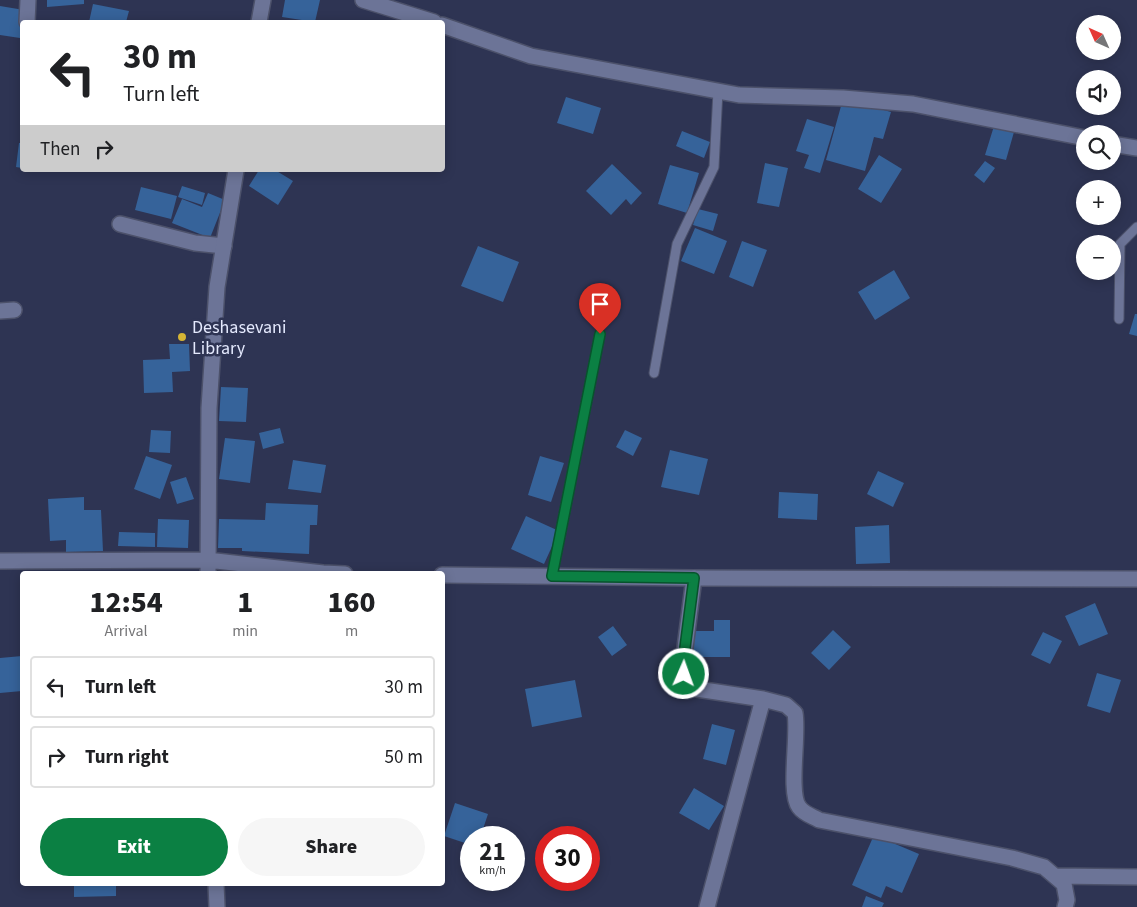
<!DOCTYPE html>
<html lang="en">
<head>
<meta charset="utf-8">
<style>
	:root { --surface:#fff; --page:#f6f6f6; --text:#202124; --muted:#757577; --line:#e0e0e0; --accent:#0b8043 }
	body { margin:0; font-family:"Source Sans 3",sans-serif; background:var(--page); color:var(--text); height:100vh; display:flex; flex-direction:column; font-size:19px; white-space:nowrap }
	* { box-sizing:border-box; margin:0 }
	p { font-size:16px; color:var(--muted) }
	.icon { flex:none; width:28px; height:28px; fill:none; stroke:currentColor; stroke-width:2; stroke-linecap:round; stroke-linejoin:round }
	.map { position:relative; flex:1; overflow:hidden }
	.drawer { position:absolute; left:20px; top:571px; width:425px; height:315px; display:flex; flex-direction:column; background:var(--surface); border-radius:5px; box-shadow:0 2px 12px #0003 }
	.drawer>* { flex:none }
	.hud { position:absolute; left:20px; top:20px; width:425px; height:152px; border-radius:5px; box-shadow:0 2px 12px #0003; background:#fff; color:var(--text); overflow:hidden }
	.needle { width:32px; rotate:315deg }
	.tools { position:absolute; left:1076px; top:15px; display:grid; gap:10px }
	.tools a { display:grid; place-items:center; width:45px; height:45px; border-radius:50%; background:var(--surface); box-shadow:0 2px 12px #0003; font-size:25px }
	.speed { position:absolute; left:460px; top:826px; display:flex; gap:10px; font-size:25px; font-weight:700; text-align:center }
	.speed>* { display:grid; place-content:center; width:65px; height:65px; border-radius:50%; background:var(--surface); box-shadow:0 2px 12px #0003; line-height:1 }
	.speed small { font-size:12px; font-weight:400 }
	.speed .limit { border:8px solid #d22; background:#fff; color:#111 }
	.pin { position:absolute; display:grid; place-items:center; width:42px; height:42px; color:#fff; margin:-51px -21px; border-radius:50% 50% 50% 0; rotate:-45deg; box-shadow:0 0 5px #0007 }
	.pin .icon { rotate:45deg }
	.me { position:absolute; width:55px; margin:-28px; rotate:2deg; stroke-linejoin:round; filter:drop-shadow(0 0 4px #0008) }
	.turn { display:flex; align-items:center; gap:18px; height:105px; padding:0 20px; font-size:22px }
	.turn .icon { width:65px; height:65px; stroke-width:2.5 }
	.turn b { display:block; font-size:35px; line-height:42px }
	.then { display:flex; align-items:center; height:48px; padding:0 20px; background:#0003; gap:10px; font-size:19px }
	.eta { display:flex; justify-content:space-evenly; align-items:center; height:85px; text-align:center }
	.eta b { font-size:30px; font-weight:800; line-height:35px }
	.cta { display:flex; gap:10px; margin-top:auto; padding:10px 20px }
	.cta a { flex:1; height:58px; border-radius:30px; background:var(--accent); color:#fff; font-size:20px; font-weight:800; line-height:58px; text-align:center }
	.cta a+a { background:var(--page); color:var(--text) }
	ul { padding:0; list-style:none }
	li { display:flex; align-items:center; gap:15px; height:62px; margin:0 10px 8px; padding:0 10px; border:2px solid var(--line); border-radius:5px }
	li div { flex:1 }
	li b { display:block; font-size:19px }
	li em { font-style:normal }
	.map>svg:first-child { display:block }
	.building { fill:#36639a }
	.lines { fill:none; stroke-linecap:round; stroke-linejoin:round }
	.lane-casing { stroke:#4c516a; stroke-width:11 }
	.street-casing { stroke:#4c516a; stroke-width:18 }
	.secondary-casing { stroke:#4c516a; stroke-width:18 }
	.lane { stroke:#6c7497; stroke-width:9 }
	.street { stroke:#6c7497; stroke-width:15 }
	.secondary { stroke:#6c7497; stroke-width:15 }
	.route-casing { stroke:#07532c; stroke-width:12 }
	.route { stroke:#0b8043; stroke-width:9 }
	.poi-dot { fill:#d5b535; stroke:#2e3453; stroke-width:2 }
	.labels { text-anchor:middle; stroke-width:5; stroke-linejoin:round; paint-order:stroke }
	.poi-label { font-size:18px; fill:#e4e9fd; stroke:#2e3453; text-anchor:start }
</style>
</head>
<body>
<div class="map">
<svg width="1137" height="907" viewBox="0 0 1137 907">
	<rect width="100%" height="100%" fill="#2e3453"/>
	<!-- building -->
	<path class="building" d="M47 0H84V4L47 7Z
		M285 0H320L315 22 282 17Z
		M93 4 129 11 126 22H89Z
		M0 6 24 10 20 38 0 35Z
		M566 97 601 108 593 134 557 123Z
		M843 99 891 112 883 139 874 137 865 171 826 160Z
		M807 119 834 127 820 173 804 168 809 155 796 151Z
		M994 126 1014 132 1006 160 985 155Z
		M682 131 710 142 704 158 676 146Z
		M19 143H22V168L16 167Z
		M879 155 902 169 881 203 858 189Z
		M985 161 995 168 984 183 974 175Z
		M765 163 788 168 779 207 757 203Z
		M612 164 642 193 631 205 626 199 611 215 586 191Z
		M670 165 699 173 687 213 658 204Z
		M259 170H275L293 181 278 205 249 186Z
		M182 186 205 193 202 205 178 197Z
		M141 187 177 196 171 219 135 210Z
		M208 193 225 200 210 238 172 223 182 199 202 207Z
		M698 209 718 214 713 231 693 225Z
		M695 228 727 241 714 274 681 261Z
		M742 241 767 250 753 287 729 277Z
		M478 246 519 262 503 302 461 286Z
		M894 270 910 298 875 320 858 292Z
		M1135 314H1137V336L1129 334Z
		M169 344H189L190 371 172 372 173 392 144 393 143 360 170 359Z
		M221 387 248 388 246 422 219 421Z
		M280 428 284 443 263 449 259 433Z
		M151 430 171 431 170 453 149 452Z
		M625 430 642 438 633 456 616 447Z
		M225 438 255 441 250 483 219 479Z
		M670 450 708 459 699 495 661 487Z
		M146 456 172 465 160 499 134 489Z
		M540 456 564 463 551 502 528 495Z
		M293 460 326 465 321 493 288 489Z
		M878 471 904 483 893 507 867 494Z
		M186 477 194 499 177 504 170 482Z
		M779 492 818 494 817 520 778 518Z
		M84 497V510H101L103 551 66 552V540L50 541 48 499Z
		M266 503 318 505 317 525H310L309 554 242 551V548H218L219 519 265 520Z
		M526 516 559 531 544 564 511 549Z
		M158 519 189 520 188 548 157 547Z
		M889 525 890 563 856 564 855 527Z
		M119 532 155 533V547L118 546Z
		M1095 603 1108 634 1079 646 1065 616Z
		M714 620H730V657H694V631H714Z
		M613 626 627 645 612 656 598 637Z
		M833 630 851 647 829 670 811 653Z
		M1043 632 1062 641 1050 664 1031 655Z
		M22 656V691L0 693V658Z
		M1097 673 1121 680 1110 713 1087 706Z
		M575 680 582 717 532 727 525 689Z
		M712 724 735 730 726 765 703 759Z
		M694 788 724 806 709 830 679 813Z
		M455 803 488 814 480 838H471V845L444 836Z
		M874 835 919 854 902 893 886 886 881 898 852 885Z
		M74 884H116V896L74 897Z
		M866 896 884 903 882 907H862Z"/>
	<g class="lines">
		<defs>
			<path id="lane" d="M1119 319 1120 244 1137 227
				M654 373 677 244 714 167 718 91
				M552 576 600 334"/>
			<path id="street" d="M363 0 434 22
				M27 22 28 0
				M442 25 531 56 739 95 843 98 913 104 1085 138
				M1112 144 1137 148
				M120 224 195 243 224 246
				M0 311 14 310
				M694 578 683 663C684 675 687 682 697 689L763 699 786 705 795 713C799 735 788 792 799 807 804 814 812 816 819 820L1012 858 1044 867 1064 884 1067 900 1065 907
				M1055 876 1137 877
				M707 907 763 699"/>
			<path id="secondary" d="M259 22 263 0
				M0 561 207 560 323 573 345 574
				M208 574 209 408 217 287 236 170
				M442 575 694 578 1137 579
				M216 884 217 907"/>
		</defs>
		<!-- lane casing -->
		<use href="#lane" class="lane-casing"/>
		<!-- street casing -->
		<use href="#street" class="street-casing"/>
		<!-- secondary casing -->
		<use href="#secondary" class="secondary-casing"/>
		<!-- lane -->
		<use href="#lane" class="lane"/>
		<!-- street -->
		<use href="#street" class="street"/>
		<!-- secondary -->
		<use href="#secondary" class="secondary"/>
	</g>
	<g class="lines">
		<defs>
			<path id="route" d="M600 334 552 576 694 578 683 663 684 674"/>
		</defs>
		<!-- route casing -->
		<use href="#route" class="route-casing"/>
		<!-- route -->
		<use href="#route" class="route"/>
	</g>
	<!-- markers -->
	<circle class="poi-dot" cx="182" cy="337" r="5"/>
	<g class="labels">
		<!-- poi labels -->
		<g class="poi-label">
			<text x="192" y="333">Deshasevani<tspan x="192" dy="21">Library</tspan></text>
		</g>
	</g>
</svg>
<div class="tools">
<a><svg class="needle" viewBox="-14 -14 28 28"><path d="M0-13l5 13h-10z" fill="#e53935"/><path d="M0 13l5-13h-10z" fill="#757577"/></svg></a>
<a><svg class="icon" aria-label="sound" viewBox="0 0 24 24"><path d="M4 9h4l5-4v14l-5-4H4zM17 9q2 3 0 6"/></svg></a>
<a><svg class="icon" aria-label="search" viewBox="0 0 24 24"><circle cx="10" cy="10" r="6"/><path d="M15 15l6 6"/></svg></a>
<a>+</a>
<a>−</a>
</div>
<div class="speed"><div>21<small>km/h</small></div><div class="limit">30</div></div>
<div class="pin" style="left:600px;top:334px;background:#d93025"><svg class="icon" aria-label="arrive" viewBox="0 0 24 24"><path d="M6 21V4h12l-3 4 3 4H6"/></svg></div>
<svg class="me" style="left:684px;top:674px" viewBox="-20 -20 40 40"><circle r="17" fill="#0b8043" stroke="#fff" stroke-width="3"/><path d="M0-11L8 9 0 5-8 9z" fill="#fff"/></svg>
<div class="hud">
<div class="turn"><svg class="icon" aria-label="left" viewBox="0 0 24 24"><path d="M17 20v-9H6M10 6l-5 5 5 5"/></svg><div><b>30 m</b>Turn left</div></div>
<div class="then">Then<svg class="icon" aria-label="right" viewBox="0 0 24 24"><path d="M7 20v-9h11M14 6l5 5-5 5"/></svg></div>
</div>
<section class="drawer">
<div class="eta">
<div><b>12:54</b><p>Arrival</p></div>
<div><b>1</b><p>min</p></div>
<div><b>160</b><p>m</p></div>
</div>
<ul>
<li><svg class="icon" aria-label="left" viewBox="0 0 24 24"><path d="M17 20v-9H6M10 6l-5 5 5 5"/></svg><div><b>Turn left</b></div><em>30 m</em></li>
<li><svg class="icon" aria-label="right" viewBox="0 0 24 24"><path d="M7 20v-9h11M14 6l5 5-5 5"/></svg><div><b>Turn right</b></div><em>50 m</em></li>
</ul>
<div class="cta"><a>Exit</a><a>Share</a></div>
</section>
</div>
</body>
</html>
